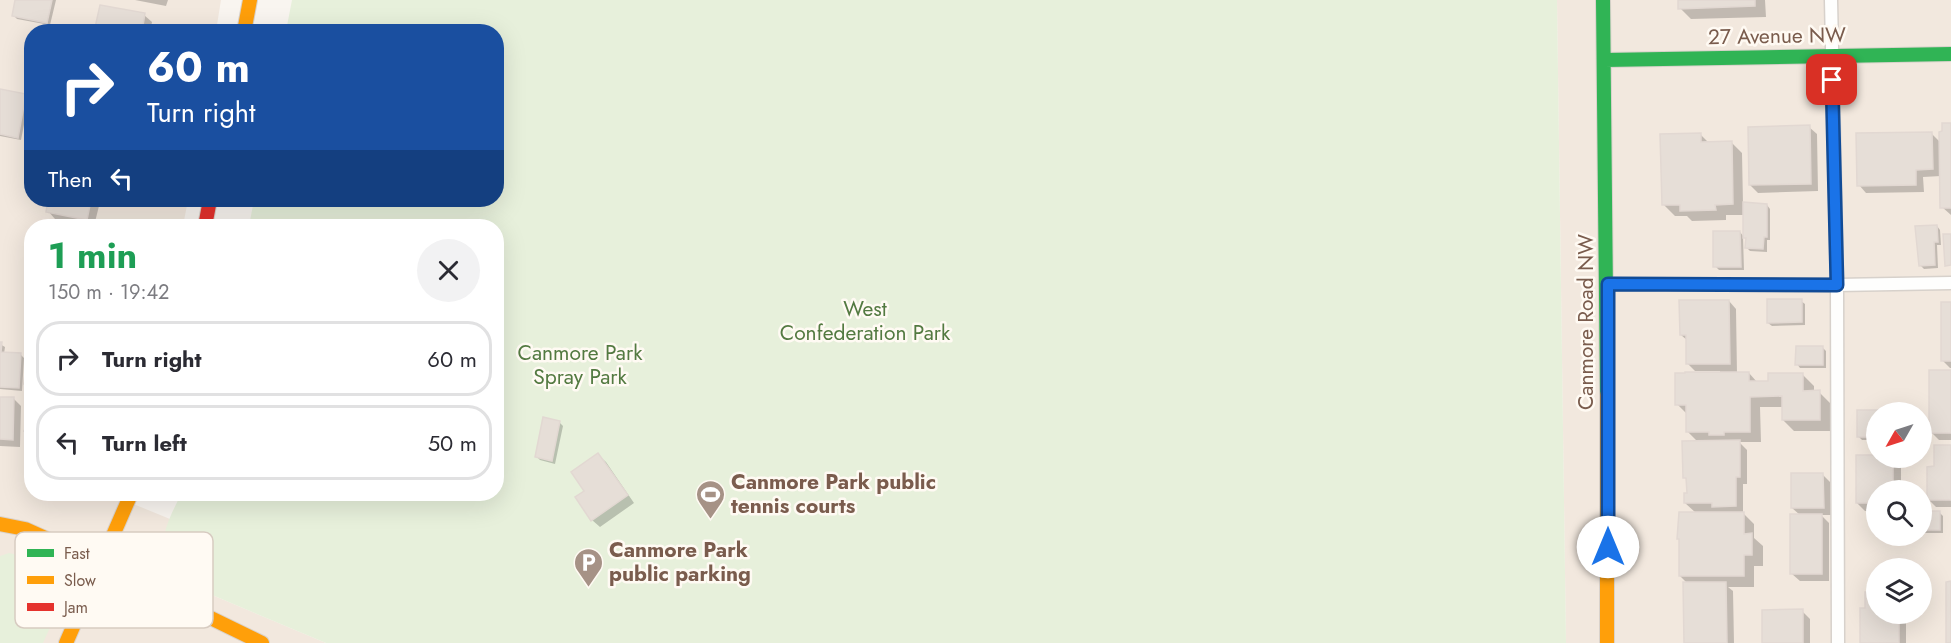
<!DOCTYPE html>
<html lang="en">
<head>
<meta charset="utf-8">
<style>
	:root { --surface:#fff; --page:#f2f2f3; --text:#2b2b33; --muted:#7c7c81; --line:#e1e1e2 }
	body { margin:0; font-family:Jost,sans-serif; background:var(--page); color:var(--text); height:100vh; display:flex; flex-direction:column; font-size:22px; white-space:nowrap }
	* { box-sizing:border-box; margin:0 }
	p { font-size:20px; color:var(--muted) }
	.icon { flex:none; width:33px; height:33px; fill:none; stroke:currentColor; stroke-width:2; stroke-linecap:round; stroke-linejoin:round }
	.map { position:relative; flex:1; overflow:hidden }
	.side { position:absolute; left:24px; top:219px; width:480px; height:282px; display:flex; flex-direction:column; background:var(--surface); border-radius:24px; box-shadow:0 6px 24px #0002 }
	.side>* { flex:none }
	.guide { position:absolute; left:24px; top:24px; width:480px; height:183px; border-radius:24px; box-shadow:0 6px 24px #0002; background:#1a4fa0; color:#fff; overflow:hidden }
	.needle { width:39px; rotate:231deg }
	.buttons { position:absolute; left:1866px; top:402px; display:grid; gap:12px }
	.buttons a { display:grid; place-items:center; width:66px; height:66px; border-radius:50%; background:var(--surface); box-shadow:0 6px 24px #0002; font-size:30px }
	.pin { position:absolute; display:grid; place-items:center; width:51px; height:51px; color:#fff; margin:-26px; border-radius:12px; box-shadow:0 3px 9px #0006 }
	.me { position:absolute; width:66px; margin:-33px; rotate:0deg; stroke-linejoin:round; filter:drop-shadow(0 0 4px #0008) }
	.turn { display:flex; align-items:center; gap:21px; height:126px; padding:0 24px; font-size:27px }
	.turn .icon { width:78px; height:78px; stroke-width:2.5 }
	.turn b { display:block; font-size:42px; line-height:51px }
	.then { display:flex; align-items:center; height:57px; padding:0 24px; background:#0003; gap:12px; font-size:22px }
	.round { display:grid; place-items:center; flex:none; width:63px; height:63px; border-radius:32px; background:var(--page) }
	.summary { display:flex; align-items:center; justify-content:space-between; height:102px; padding:0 24px }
	h1 { font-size:36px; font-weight:700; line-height:45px; color:#1e9e55 }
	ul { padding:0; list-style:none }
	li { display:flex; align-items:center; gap:18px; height:75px; margin:0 12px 9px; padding:0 12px; border:3px solid var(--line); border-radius:24px }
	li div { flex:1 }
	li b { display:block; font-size:22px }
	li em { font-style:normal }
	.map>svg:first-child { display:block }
	.residential { fill:#f2e8de; fill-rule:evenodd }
	.green { fill:#e7f0db }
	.shadow { fill:#0003 }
	.building { fill:#e6ded7; stroke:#e2d8d2; stroke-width:1.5 }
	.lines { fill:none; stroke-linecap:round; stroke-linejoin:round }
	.lane-casing { stroke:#d7d1cb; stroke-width:15 }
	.fast-casing { stroke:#d9d2cb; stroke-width:16 }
	.slow-casing { stroke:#d9d2cb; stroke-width:16 }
	.jam-casing { stroke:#d9d2cb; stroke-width:16 }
	.lane { stroke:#fefefd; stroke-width:12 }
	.fast { stroke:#30b455; stroke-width:14 }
	.slow { stroke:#ff9f0a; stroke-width:14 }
	.jam { stroke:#e5322d; stroke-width:14 }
	.route-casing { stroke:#114b97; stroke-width:15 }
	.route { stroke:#1a73e8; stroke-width:10 }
	.labels { text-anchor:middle; stroke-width:5; stroke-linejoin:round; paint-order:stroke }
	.street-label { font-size:21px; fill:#7a5c4d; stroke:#fffaf3 }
	.park-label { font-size:21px; fill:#537a41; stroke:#fffaf3 }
	.poi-label { font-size:21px; font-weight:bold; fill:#7a5c4d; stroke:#fffaf3; text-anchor:start }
	.key { fill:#fffaf3; stroke:#d7cbc1; stroke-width:1.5 }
	.key-label { font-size:16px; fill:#7a5c4d }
</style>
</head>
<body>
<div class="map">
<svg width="1951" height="643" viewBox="0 0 1951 643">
	<rect width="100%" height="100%" fill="#f9f5f0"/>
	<!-- residential -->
	<path class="residential" d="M0 0H221L216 31 32 32V200H188L183 226H32V494H109L170 519 164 542 179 581 326 643H0Z
		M1557 0H1951V643H1566ZM1876 412H1922V458H1876ZM1876 490H1922V536H1876ZM1876 568H1922V614H1876Z"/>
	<!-- green -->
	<path class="green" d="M292 0H1557L1566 643H326L179 581 166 571C170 560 164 554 164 543 163 528 175 507 181 494H496V226H249L254 200H496V32L286 31Z
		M9 553C36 558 66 576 57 608 54 620 48 632 43 643H0V556Z"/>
	<!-- shadow -->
	<path class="shadow" d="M16 0H56L50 25 17 19 13 15Z
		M135 0H168L166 6Z
		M1679 0H1765L1766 17 1691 19 1680 8Z
		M144 15 152 22 150 32H96Z
		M0 91 25 96 29 99 21 140 0 136Z
		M1951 125V215L1942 207 1941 176 1923 177 1924 192 1866 193 1859 185 1931 133 1941 143Z
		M1809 127 1817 134 1818 191 1758 193 1750 185Z
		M1700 134 1709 143 1731 142 1742 153 1743 204 1767 205 1770 209V240H1767V252L1750 251 1747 248V240L1743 236 1744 270H1719L1715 266 1740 232 1744 237V215H1726V220L1692 221 1687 216H1675L1664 205Z
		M50 200H106L104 207 99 206 94 226 55 219 48 211Z
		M1937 226 1940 230 1941 245H1937L1938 268 1924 269 1920 265Z
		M1729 301 1736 309 1737 374 1749 373 1757 382H1770L1803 375 1814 386V392H1819L1830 403V431H1794L1783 420V407H1760L1761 442H1739L1747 450V484H1743V513L1754 524V538L1763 546V566H1754V587H1728L1733 591 1734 643H1685L1688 584 1680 576 1696 513 1685 503 1688 494V480L1684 477 1698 442 1688 432V415L1677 404 1720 374V371H1695L1687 363 1688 341 1681 335Z
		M1801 301 1805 304V325L1772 326 1768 323Z
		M1951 304V368H1950L1942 360Z
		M0 344 5 347 4 354 21 355 24 358 22 391 0 389Z
		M1822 347 1826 351V368H1800L1797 364Z
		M1951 371V440H1939L1931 432Z
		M0 398 14 399 21 406 20 447 0 446Z
		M1859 411 1894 412H1876V440H1862L1858 436Z
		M559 422 563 426 555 464 540 460 537 457Z
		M1951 447V507H1936L1928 499 1935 468Z
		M598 455 606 462 634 503 600 527 592 520 586 491Z
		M1857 457 1894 458 1901 464V490H1876V511H1865L1857 503Z
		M1822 474 1830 482 1831 515H1821L1829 523V581H1800L1792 574 1800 515 1792 508Z
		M1922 513H1940L1943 516V533H1922Z
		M1866 594H1876V614H1902L1906 617V643H1861L1866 609Z
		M1802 611 1810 619V643H1764Z"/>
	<!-- building -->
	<path class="building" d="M15 0H52L47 23 12 16Z
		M1678 0H1755V6L1678 9Z
		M100 5 145 13 142 32H94Z
		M0 89 26 94 18 138 0 134Z
		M1942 123H1951V208H1940L1939 132 1942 131Z
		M1810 125 1811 184 1749 185 1748 127Z
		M1932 132 1933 169 1916 170V185L1857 186 1856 133Z
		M1701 133V142L1732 141 1733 204 1715 205 1716 210 1680 211V205H1662L1660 134Z
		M48 200H91L87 220 46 212Z
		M1743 202 1767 204V237H1764L1763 249 1745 248 1746 238H1743Z
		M1937 225 1938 242H1934L1935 265 1919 266 1915 226Z
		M1713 231H1740L1741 267H1713Z
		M1943 234H1951V265L1945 266Z
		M1767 299H1802V322L1767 323Z
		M1679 300H1729L1730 364H1686V335H1680Z
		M1941 302H1951V361H1941Z
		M0 342H2L1 352 21 353 19 388 0 387Z
		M28 344 32 345V385L24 384Z
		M1796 346H1823V365H1795Z
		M1929 370H1951V433H1929Z
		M1685 372H1749V381H1768V373H1803V391L1820 390V420H1782V396L1750 397V432H1724V435H1709V432H1686V405H1675V373H1685Z
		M0 397H14L13 440 0 439Z
		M1857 410H1894V412H1876V437H1857Z
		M32 415V434L24 431Z
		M543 417 560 421 552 461 535 457Z
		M1740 440V477H1736V506L1712 507V503H1684V493H1687L1686 478H1683L1682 441Z
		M1934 445H1951V500H1927V467L1934 466Z
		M598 453 628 495 591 521 575 497 584 491 571 472Z
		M1856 455H1876V458H1893V490H1876V503H1856Z
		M1791 473H1823L1824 508H1791Z
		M1922 511H1940V530H1922Z
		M1679 512H1744V534L1752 533V555H1744V576H1679V539H1677Z
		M1790 514H1822V574H1790Z
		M1951 581V643H1946V582Z
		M1683 582H1726L1727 643H1684Z
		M1865 592H1876V614H1899V643H1860V608H1865Z
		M1803 609V643H1762V610Z"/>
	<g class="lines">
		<defs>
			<path id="lane" d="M1831 0 1837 285 1838 643
				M1609 284 1837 285 1951 283"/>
			<path id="fast" d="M1603 0 1607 395
				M1605 60 1951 54"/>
			<path id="slow" d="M244 32 250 0
				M1607 395V643
				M0 524 25 529 63 546 262 643
				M66 643 131 494"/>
			<path id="jam" d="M205 226 210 200"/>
		</defs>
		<!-- lane casing -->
		<use href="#lane" class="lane-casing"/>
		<!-- fast casing -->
		<use href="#fast" class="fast-casing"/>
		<!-- slow casing -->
		<use href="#slow" class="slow-casing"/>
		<!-- jam casing -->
		<use href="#jam" class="jam-casing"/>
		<!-- lane -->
		<use href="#lane" class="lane"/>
		<!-- fast -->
		<use href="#fast" class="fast"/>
		<!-- slow -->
		<use href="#slow" class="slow"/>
		<!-- jam -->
		<use href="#jam" class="jam"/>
	</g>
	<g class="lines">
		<defs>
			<path id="route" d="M1608 547V284L1837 285 1832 80"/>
		</defs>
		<!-- route casing -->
		<use href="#route" class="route-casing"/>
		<!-- route -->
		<use href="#route" class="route"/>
	</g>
	<!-- icons -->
	<defs>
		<symbol id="stadium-pin" viewBox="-11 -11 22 30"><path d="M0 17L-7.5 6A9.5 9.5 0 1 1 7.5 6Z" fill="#a69286" stroke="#fffaf3"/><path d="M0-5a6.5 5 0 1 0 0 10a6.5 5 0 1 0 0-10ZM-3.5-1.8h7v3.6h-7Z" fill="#fff"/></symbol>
		<symbol id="parking-pin" viewBox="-11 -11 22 30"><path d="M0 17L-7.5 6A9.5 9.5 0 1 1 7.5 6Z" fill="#a69286" stroke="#fffaf3"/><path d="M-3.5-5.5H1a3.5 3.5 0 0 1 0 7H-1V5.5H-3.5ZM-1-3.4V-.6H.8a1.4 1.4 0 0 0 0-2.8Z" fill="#fff"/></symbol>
	</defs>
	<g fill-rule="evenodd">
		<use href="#stadium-pin" x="694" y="478" width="33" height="45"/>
		<use href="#parking-pin" x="572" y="546" width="33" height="45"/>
	</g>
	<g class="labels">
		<!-- street labels -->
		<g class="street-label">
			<text transform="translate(1777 36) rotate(-1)" y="7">27 Avenue NW</text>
			<text transform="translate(1586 322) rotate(-90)" y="7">Canmore Road NW</text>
		</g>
		<!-- park labels -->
		<g class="park-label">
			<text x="865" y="316">West<tspan x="865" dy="24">Confederation Park</tspan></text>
			<text x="580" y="360">Canmore Park<tspan x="580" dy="24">Spray Park</tspan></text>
		</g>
		<!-- poi labels -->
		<g class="poi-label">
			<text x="731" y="489">Canmore Park public<tspan x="731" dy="24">tennis courts</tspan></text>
			<text x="609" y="557">Canmore Park<tspan x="609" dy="24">public parking</tspan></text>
		</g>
	</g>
	<!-- legend -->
	<rect x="15" y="532" width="198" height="96" rx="9" class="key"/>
	<rect x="27" y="549" width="27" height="8" fill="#30b455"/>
	<rect x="27" y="576" width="27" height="8" fill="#ff9f0a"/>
	<rect x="27" y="603" width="27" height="8" fill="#e5322d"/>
	<g class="key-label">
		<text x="64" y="559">Fast</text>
		<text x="64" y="586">Slow</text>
		<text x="64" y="613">Jam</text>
	</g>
</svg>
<div class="buttons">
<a><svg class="needle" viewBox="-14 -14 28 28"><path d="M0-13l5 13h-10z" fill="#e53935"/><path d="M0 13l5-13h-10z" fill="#7c7c81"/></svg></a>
<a><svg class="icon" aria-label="search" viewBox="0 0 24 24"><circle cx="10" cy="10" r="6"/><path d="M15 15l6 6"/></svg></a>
<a><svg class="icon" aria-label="layers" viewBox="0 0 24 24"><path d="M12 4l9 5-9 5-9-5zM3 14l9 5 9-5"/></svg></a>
</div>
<div class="pin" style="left:1832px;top:80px;background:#d93025"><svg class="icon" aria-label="arrive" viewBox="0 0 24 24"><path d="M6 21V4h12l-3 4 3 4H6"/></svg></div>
<svg class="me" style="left:1608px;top:547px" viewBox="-20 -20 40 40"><circle r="19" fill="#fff"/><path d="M0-13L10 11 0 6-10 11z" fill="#1a73e8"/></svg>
<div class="guide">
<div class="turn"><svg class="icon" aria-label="right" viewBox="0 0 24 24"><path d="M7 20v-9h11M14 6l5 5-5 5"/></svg><div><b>60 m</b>Turn right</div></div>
<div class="then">Then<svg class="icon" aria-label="left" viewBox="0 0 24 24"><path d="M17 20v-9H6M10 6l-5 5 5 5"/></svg></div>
</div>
<section class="side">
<div class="summary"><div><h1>1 min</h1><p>150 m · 19:42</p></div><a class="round"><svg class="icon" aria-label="close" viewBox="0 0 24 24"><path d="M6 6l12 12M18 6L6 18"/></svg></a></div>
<ul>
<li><svg class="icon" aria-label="right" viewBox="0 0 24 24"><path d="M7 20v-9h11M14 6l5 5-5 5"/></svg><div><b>Turn right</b></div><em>60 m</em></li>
<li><svg class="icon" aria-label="left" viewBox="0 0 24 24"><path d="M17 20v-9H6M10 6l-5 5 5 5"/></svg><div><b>Turn left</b></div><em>50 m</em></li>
</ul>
</section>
</div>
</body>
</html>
